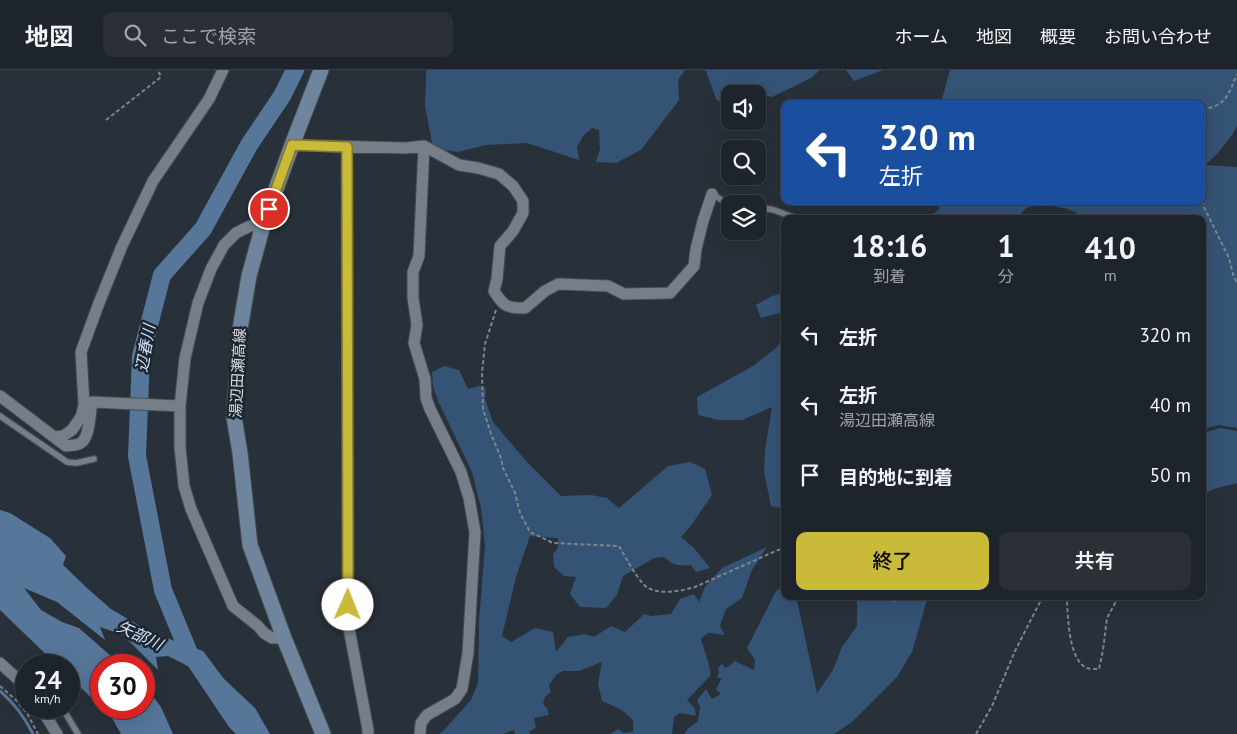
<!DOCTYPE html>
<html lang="ja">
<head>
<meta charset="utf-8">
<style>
	:root { --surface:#1e242b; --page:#2b3037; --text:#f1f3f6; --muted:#a1a4a9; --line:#3c4147; --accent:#caba3a }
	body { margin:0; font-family:"PT Sans","Noto Sans JP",sans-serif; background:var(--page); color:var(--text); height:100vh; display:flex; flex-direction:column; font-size:19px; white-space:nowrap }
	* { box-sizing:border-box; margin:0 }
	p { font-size:16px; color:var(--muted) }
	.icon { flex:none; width:28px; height:28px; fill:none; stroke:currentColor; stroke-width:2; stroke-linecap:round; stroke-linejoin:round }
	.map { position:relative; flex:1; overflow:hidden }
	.drawer { position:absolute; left:781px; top:145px; width:425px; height:385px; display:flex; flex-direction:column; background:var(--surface); border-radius:10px; box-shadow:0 5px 20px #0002,0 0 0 1px var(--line) }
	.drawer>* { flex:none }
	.guide { position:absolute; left:781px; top:30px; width:425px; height:105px; border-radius:10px; box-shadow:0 5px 20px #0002,0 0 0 1px var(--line); background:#1a4fa0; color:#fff; overflow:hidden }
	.controls { position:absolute; left:721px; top:15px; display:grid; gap:10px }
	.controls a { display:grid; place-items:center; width:45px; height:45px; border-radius:10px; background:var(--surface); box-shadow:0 5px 20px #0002,0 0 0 1px var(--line); font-size:25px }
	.speed { position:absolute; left:15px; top:584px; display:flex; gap:10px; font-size:25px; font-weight:700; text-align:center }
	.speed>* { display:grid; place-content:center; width:65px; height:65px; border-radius:50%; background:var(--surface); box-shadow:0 5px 20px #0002,0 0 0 1px var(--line); line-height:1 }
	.speed small { font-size:12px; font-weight:400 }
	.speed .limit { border:8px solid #d22; background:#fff; color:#111 }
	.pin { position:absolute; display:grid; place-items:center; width:42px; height:42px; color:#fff; margin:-21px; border:2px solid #fff; border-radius:50%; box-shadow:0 1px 5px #0007 }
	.me { position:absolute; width:55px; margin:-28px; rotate:1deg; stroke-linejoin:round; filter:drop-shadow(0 0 4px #0008) }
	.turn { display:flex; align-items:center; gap:18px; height:105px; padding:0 15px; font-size:22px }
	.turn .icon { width:65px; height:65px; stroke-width:2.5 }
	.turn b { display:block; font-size:35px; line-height:42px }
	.eta { display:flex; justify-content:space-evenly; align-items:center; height:85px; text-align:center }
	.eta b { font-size:30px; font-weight:600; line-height:35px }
	.cta { display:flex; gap:10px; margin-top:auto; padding:10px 15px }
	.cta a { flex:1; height:58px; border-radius:10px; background:var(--accent); color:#111; font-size:20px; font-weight:600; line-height:58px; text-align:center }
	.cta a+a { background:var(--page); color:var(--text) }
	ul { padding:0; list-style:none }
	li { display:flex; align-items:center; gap:15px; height:70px; padding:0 15px }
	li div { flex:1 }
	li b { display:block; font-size:19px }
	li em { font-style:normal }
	header { display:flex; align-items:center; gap:30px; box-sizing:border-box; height:70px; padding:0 25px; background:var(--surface); border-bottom:1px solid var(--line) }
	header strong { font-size:24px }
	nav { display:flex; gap:28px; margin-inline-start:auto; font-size:18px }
	.search { width:350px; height:45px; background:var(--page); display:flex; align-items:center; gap:12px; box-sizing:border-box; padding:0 18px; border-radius:10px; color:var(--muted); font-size:19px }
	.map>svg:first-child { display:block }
	.green { fill:#355375 }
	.water { fill:#56769a }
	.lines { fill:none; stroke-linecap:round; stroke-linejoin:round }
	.stream { stroke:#56769a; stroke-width:3 }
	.river { stroke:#56769a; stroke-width:18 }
	.lane-casing { stroke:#454c53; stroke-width:8 }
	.street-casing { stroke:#454c53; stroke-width:13 }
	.secondary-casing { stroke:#454c53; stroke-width:17 }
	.path { stroke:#7f858d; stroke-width:2; stroke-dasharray:4 2.5; stroke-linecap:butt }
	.lane { stroke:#757e89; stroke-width:5.5 }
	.street { stroke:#757e89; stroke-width:11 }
	.secondary { stroke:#6f859d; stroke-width:15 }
	.route-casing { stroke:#837926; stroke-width:12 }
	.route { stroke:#caba3a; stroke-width:9 }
	.labels { text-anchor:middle; stroke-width:5; stroke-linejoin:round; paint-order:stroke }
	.street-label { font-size:15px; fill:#dadfe5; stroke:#1e262f }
	.water-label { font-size:16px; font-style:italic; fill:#cde1f8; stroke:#1e262f }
</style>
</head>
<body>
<header>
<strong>地図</strong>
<div class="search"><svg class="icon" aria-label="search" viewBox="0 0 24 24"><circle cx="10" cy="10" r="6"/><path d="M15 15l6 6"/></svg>ここで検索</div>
<nav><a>ホーム</a><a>地図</a><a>概要</a><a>お問い合わせ</a></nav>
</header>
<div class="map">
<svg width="1237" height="664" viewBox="0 0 1237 664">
	<rect width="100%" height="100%" fill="#283039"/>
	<!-- green -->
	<path class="green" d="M426 0H685L678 10 679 30 641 80 616 93 596 92 600 79 599 60 592 58 583 66 577 77 579 90 527 73 486 75 458 82 440 79 432 73 425 36 426 11Z
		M702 0H820L811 8 772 27 758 24H730V38L716 29 706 1Z
		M846 0H883L854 11Z
		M950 0H1237V56L1232 65 1218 83 1205 95 1237 97V358L1219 355 1203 359 1202 149H1083C1076 137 1042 133 1029 137 1024 138 1021 144 1019 149H928L940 138 935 131H1202V34H929L942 29Z
		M785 223V242H782L761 248 756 235 772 226Z
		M785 263V451L781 438 771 436 764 402 765 380 772 337 742 350H718L698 345 697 327 753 296 777 277Z
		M444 296 459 300 468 319 479 316 486 318 485 329 493 352 526 391 561 426 591 425 607 428 619 438 668 396 690 392 705 399 712 425 690 457 681 467 694 478 710 498 696 502 691 495C678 496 674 496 664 487L654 488 623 506 617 525 606 538 580 537 570 524 576 507 564 506 554 497 553 484 558 478V468L530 466 516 507 502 566 511 572 535 558 553 562 556 582 568 567 585 564 594 567 611 556 625 562 644 544 651 546 671 544 680 529 694 524 699 532 705 517 722 498 767 477 752 500 742 528 726 539 720 556 725 565 708 563 701 569 709 595 711 605 687 630 695 639 696 646 679 643 674 647 672 664H610L618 659 624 663 633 662V650L622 640 602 631 598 614 602 592 579 601H563L557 604 549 615 551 622 545 627 543 634 547 638 549 645 534 648 536 657 529 662 530 664H515L514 660 503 664H439L444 660 471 630 478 613 479 551 485 476 481 438 472 402 439 333 433 317 432 302Z
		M1220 358 1237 361V413L1214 419 1203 424V363Z
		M785 516V526H796L817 623 833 600 842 577 857 556V535L856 526H928L912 582 897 607 852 652 834 664H684L688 659 698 651 700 637 697 630 706 619 712 629 721 624 716 619 722 608H717L719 602 718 598 722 594 725 598 729 596 735 591 754 600 755 590 747 578 776 521Z"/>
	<!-- water -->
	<path class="water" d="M0 440 10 443 50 468 66 486 63 495 87 518 111 539 145 559 177 572 203 581 224 609 255 638 270 664H236L229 657 188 596 168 586 156 587 158 600 123 565 100 557 105 570 57 532 24 518 41 540 62 552 79 558 112 587 123 595H101V638H144V614L161 637 173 664H121L112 648 69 606V595H57L0 540Z"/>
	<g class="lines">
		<!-- stream -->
		<path class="stream" d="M0 621C14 633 25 648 33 664"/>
		<!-- river -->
		<path class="river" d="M191 588 163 520 137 386 141 286 162 205 203 159 249 75 282 26 295 0"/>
		<defs>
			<path id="lane" d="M712 124 730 135
				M758 137 774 140 798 149
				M0 346 67 392 76 393 94 389
				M62 638 66 644 78 664"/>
			<path id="street" d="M292 75 406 78 424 76 459 95 478 98 499 104 513 116 523 131V143L513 161 500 176 497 209 494 221C504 237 507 238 525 238L545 221 558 214 608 216 624 224 670 223 694 196 696 179 703 151 712 124
				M347 77 348 553 368 660V664
				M263 155 250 156 236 163 224 175 211 199 198 233 185 288 180 336V377L184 416 191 439 233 536 258 556 264 563 272 568H284
				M0 326 66 376C71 375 78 376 82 372 90 365 90 342 92 332L180 336
				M55 367 63 366 72 360 81 347 84 335 81 282 99 233 122 176 153 111 209 29 223 0
				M0 593 21 612 26 618
				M41 638 57 664
				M420 664 421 653 427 645 455 629 462 619 468 583 475 462 469 428 461 402 430 339 426 328 425 309 414 273 417 255 413 228V202L419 186 424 76"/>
			<path id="secondary" d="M321 0 292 75 263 155 249 206 240 259 234 347 240 383 250 475 284 568 323 664"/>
		</defs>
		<!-- lane casing -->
		<use href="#lane" class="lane-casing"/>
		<!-- street casing -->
		<use href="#street" class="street-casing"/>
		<!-- secondary casing -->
		<use href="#secondary" class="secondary-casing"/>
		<!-- path -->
		<path class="path" d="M1202 39C1226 37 1229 23 1237 4
			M106 50 161 7 158 0
			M1201 131 1229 188 1233 204 1237 213
			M496 240 485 274 482 303 483 339 491 364 501 388 503 398 515 423 520 443 530 462 553 473 619 476C625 486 639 513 648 518 662 525 681 521 695 517L778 480 785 479
			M880 526C893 531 897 533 910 526
			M1064 526 1067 532C1068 548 1069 591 1087 598 1090 599 1095 599 1099 599L1103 580 1107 548 1119 526
			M0 616 17 631 28 645 38 664
			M976 664 992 636 1015 581 1043 526"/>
		<!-- lane -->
		<use href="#lane" class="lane"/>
		<!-- street -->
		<use href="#street" class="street"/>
		<!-- secondary -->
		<use href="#secondary" class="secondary"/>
	</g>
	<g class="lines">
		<defs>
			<path id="route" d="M269 139 292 75 347 77 348 535"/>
		</defs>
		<!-- route casing -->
		<use href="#route" class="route-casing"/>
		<!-- route -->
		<use href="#route" class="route"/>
	</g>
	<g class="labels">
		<!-- street labels -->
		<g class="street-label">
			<text transform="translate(238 303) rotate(-87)" y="5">湯辺田瀬高線</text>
		</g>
		<!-- water labels -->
		<g class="water-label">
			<text transform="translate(145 278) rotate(-80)" y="6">辺春川</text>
			<text transform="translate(140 565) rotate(25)" y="6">矢部川</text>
		</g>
	</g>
</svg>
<div class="controls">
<a><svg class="icon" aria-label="sound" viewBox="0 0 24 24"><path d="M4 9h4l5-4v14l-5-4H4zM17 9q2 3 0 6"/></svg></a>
<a><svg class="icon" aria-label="search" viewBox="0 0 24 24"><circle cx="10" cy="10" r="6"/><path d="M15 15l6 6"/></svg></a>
<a><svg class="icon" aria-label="layers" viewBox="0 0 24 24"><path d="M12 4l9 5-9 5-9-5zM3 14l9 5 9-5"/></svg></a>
</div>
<div class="speed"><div>24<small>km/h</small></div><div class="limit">30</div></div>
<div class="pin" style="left:269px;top:139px;background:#d93025"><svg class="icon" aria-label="arrive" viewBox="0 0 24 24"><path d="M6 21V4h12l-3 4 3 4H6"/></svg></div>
<svg class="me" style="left:348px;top:535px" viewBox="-20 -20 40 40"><circle r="19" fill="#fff"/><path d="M0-13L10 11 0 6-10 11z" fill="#caba3a"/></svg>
<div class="guide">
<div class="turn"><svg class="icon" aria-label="left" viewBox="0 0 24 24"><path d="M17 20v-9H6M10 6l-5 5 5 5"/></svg><div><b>320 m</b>左折</div></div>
</div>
<section class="drawer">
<div class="eta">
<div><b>18:16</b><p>到着</p></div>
<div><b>1</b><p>分</p></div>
<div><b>410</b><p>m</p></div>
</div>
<ul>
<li><svg class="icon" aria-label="left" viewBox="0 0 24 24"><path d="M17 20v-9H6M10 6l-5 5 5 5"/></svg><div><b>左折</b></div><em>320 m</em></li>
<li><svg class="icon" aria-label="left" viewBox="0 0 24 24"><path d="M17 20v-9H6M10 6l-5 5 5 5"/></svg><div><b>左折</b><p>湯辺田瀬高線</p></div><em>40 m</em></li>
<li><svg class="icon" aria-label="arrive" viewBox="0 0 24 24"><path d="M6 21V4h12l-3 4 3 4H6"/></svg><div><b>目的地に到着</b></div><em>50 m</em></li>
</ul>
<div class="cta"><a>終了</a><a>共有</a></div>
</section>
</div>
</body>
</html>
